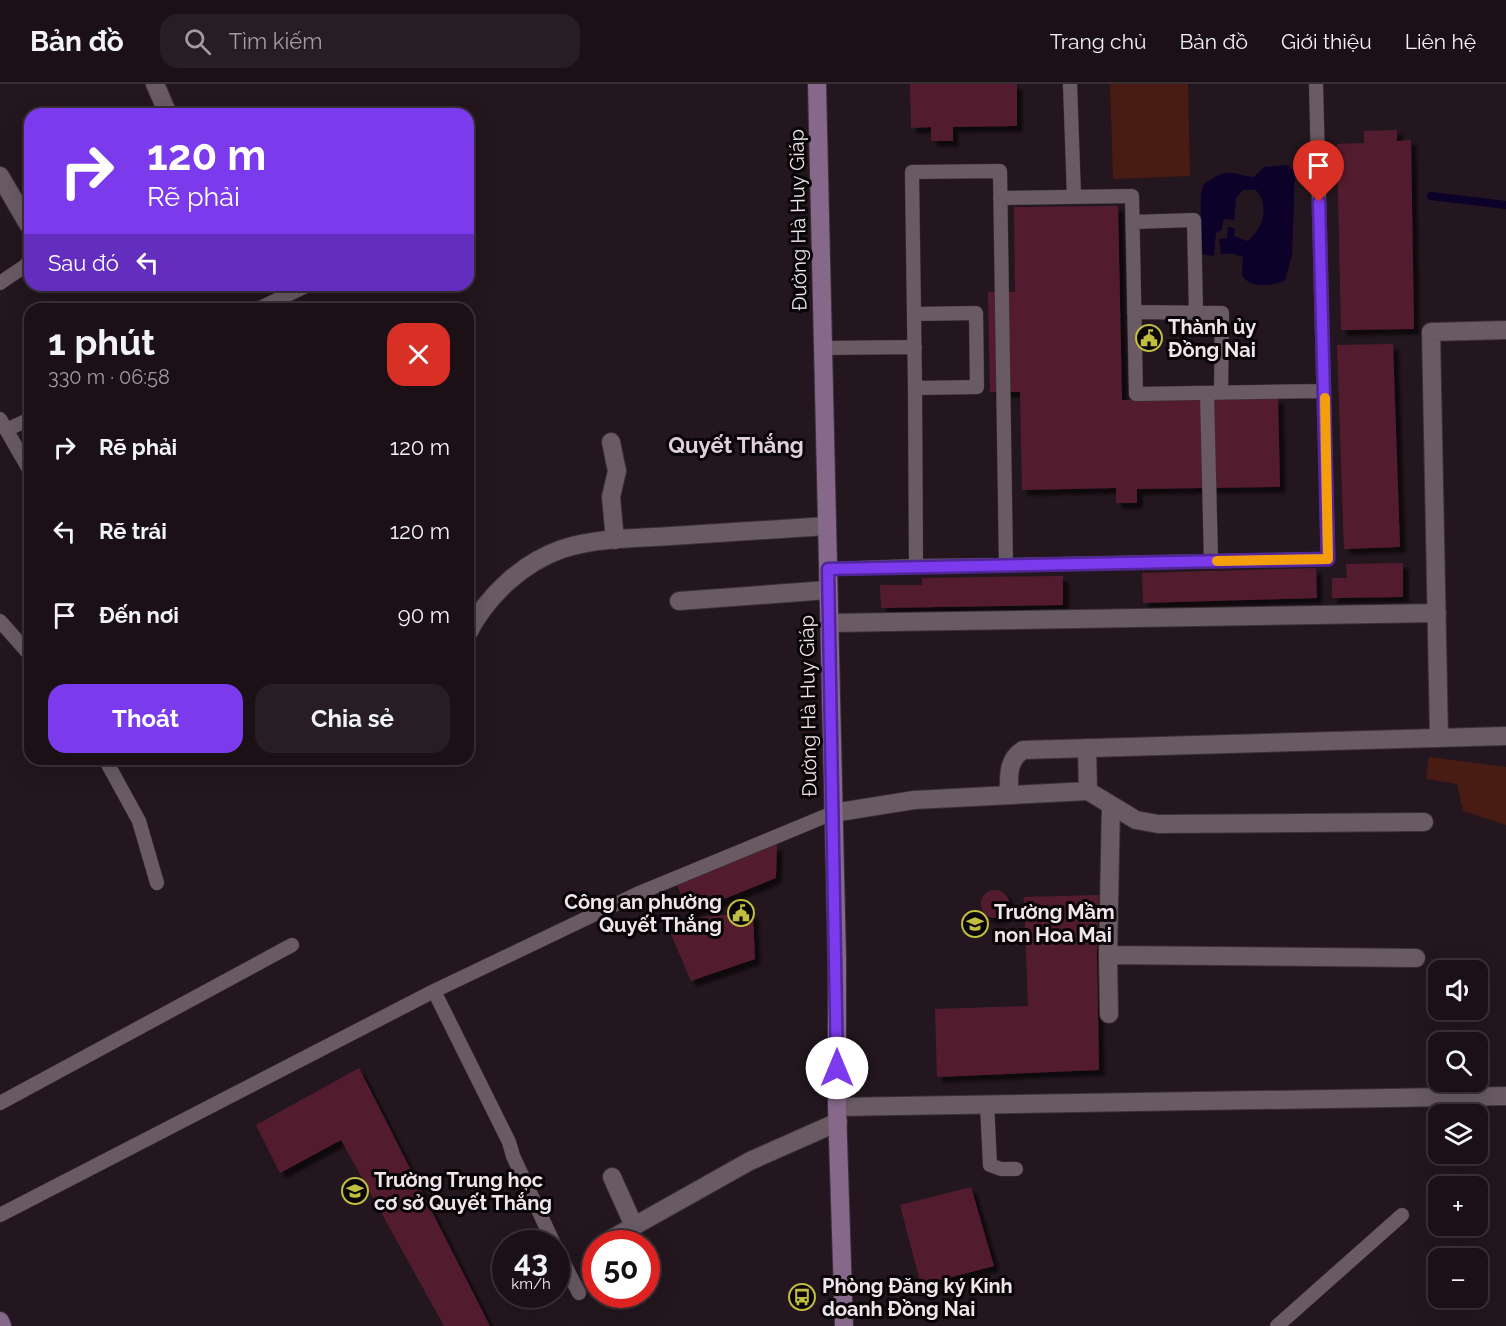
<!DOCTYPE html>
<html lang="vi">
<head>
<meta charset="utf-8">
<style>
	:root { --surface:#1a1016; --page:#271e23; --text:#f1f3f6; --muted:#9f9da1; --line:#383035; --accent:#7c3aed }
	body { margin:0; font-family:Raleway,sans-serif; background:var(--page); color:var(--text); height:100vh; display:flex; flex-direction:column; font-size:22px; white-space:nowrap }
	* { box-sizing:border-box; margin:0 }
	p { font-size:20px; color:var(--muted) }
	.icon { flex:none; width:33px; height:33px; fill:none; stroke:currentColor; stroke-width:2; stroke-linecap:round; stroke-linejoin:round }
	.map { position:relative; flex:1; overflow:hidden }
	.side { position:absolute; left:24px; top:219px; width:450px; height:462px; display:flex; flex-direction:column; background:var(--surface); border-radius:18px; box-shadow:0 6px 24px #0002,0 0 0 2px var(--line) }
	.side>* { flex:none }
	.hud { position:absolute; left:24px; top:24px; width:450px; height:183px; border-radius:18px; box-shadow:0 6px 24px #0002,0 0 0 2px var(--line); background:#7c3aed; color:#fff; overflow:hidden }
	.controls { position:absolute; left:1428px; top:876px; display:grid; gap:12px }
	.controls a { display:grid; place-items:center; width:60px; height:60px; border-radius:12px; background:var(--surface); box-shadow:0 6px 24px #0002,0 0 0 2px var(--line); font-size:30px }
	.speed { position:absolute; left:492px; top:1146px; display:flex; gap:12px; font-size:30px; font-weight:700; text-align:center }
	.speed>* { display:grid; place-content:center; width:78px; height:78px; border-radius:50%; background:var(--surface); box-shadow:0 6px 24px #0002,0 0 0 2px var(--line); line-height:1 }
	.speed small { font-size:15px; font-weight:400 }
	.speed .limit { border:9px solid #d22; background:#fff; color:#111 }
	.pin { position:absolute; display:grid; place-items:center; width:51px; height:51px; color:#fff; margin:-62px -26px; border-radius:50% 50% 50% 0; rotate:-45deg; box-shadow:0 0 6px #0007 }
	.pin .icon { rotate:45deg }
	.me { position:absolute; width:66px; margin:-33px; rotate:0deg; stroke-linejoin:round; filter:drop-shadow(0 0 4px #0008) }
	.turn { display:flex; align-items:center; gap:21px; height:126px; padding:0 24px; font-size:27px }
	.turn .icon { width:78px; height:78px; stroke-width:2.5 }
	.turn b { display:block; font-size:42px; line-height:51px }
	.then { display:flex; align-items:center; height:57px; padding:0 24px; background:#0003; gap:12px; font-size:22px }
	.round { display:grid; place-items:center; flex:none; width:63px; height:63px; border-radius:18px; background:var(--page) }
	.head { display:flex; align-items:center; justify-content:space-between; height:102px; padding:0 24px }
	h1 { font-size:36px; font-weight:700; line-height:45px }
	.button { display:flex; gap:12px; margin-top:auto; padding:12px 24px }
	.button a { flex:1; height:69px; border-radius:18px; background:var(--accent); color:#fff; font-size:24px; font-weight:700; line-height:69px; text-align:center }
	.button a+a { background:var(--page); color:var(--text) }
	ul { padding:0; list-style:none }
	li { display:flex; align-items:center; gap:18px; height:84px; padding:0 24px }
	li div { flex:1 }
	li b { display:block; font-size:22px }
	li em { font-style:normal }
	header { display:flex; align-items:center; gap:36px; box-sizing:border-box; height:84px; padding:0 30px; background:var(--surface); border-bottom:2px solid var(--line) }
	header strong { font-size:28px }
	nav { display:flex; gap:33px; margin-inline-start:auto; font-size:21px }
	.search { width:420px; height:54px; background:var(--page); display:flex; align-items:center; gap:15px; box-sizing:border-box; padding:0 21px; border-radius:18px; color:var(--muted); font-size:22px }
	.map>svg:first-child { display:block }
	.green { fill:#481b13 }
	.water { fill:#0c0129 }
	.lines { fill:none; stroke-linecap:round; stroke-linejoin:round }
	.stream { stroke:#0c0129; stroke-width:8 }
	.building { fill:#531e2d; filter:url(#shadow) }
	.lane-casing { stroke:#393036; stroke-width:15 }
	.street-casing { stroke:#393036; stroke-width:20 }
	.secondary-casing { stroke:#393036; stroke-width:20 }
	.lane { stroke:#695a63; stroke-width:14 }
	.street { stroke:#695a63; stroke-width:18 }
	.secondary { stroke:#86688b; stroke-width:18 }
	.route-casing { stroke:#51269a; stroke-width:15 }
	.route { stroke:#7c3aed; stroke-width:10 }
	.slow { stroke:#f59e0b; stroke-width:10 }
	.labels { text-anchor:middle; stroke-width:6; stroke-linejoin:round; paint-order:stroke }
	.street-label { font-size:20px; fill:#efe6ec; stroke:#090507 }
	.poi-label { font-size:20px; font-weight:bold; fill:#efe6ec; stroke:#090507; text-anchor:start }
	.quarter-label { font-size:22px; font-weight:bold; fill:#e1d0db; stroke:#090507 }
</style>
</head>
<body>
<header>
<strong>Bản đồ</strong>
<div class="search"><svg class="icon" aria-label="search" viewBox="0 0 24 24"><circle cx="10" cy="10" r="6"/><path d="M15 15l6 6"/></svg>Tìm kiếm</div>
<nav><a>Trang chủ</a><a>Bản đồ</a><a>Giới thiệu</a><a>Liên hệ</a></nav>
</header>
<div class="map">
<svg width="1506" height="1242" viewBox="0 0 1506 1242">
	<defs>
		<filter id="shadow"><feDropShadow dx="5.5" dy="5.5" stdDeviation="1.5" flood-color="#0009"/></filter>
	</defs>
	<rect width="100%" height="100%" fill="#23161e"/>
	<!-- green -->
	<path class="green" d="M1110 0H1188L1190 92 1113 95Z
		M1429 673 1506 683V741L1463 727 1457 700 1426 695Z"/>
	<!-- water -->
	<path class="water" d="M1286 81 1295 87 1292 172 1285 196C1272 203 1251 204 1242 192L1243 173 1234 170H1221L1219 155 1227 154 1228 143 1235 144 1234 152 1247 157C1263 146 1270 121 1256 106H1243L1236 114 1234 136 1224 135 1221 147 1216 148 1214 172 1200 170 1201 109 1204 100C1213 94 1222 87 1233 89 1241 90 1246 93 1254 93L1264 83Z"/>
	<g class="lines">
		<!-- stream -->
		<path class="stream" d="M1431 112 1506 121"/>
	</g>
	<!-- building -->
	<path class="building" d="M910 0H1017V42L953 43V57H931V43L911 44Z
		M1397 46V57L1411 56 1414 245 1341 246 1337 60 1364 59V47Z
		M1118 122 1122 316 1278 314 1280 403 1137 405V419H1116V404L1022 406 1020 308H990L988 208H1015L1014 123Z
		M1393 260 1400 463 1344 465 1337 261Z
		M1403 479V513L1332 514V494H1347L1346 480Z
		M1316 484 1317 514 1143 519 1142 489Z
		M1063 492V521L881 524 880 501H922V494Z
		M777 760 776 794 689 829 677 801Z
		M981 820a14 14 0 1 1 28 0a14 14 0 1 1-28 0Z
		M1099 811 1097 869 1099 986 937 993 935 925 1028 922 1024 813Z
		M753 829 755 875 691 897 670 848 686 837 702 833Z
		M359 984 490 1242H444L341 1056 280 1089 256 1041Z
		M971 1103 994 1182 921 1201 900 1121Z"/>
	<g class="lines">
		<defs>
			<path id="lane" d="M1070 0 1074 112
				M1000 114 1132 112 1136 310 1324 307
				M1133 138 1194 136 1196 228
				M0 199 25 182 30 176
				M258 225 308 201
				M1134 228 1222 229 1221 309
				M914 230 976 229 977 303 915 304 912 88 1000 87 1006 481 916 482 915 304
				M823 264 915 263
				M1207 309 1211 477
				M0 335 30 387
				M6 346 30 335
				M1006 481 1328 475 1316 0
				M828 485 916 482
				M0 537 30 571
				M105 675 139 737 157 799
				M434 907 509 1058 513 1072 554 1160
				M0 1019 292 861
				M987 1020 990 1081 1001 1085H1016
				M0 1131 434 907 637 810 833 729
				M556 1164 579 1209
				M1277 1242 1402 1131"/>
			<path id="street" d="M155 0 168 30
				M0 92 28 140
				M611 358 617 387 611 413 615 456
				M679 517 828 506
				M829 539 1437 529
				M468 549C487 512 522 479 562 465 596 454 636 454 671 452 723 449 775 445 827 442
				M1439 654 1431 248 1506 246
				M1087 664 1088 707
				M1009 710C1009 693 1007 676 1023 666L1506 652
				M833 729 914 716 1088 707 1136 736 1158 740 1424 738
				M1108 871 1416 874
				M1109 930 1108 871 1111 721
				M837 1023 1506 1012
				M612 1093 634 1142
				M611 1155 750 1077 838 1038"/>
			<path id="secondary" d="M817 0 837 875V1023L844 1242
				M0 1237 2 1242"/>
		</defs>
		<!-- lane casing -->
		<use href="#lane" class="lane-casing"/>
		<!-- street casing -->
		<use href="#street" class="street-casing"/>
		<!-- secondary casing -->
		<use href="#secondary" class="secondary-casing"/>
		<!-- lane -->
		<use href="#lane" class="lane"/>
		<!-- street -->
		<use href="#street" class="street"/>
		<!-- secondary -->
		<use href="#secondary" class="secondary"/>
	</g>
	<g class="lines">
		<defs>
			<path id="route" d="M837 984 828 485 1328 475 1319 118"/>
		</defs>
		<!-- route casing -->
		<use href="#route" class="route-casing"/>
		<!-- route -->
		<use href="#route" class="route"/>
		<!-- slow -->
		<path class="slow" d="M1217 477 1328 475 1325 314"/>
	</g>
	<!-- icons -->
	<defs>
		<symbol id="civic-ring" viewBox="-11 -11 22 22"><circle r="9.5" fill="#090507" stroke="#c1be40" stroke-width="1.5"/><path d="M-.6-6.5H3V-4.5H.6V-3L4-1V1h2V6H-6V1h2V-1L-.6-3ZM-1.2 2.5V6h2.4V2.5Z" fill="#c1be40"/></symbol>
		<symbol id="school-ring" viewBox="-11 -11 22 22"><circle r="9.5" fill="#090507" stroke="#c1be40" stroke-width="1.5"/><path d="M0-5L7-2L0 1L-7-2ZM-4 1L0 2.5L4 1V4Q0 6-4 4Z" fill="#c1be40"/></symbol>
		<symbol id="bus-ring" viewBox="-11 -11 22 22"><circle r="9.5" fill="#090507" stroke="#c1be40" stroke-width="1.5"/><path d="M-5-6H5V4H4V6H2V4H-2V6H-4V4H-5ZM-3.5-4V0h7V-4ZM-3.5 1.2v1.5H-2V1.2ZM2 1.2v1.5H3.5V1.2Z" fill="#c1be40"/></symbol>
	</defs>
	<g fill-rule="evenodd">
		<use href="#civic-ring" x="1134" y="239" width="30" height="30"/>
		<use href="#civic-ring" x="726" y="814" width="30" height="30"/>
		<use href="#school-ring" x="960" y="825" width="30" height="30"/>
		<use href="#school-ring" x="340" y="1092" width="30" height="30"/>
		<use href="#bus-ring" x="787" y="1198" width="30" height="30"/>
	</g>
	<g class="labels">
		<!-- street labels -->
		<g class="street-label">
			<text transform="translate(798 136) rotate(-91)" y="7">Đường Hà Huy Giáp</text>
			<text transform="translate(808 622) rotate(-91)" y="7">Đường Hà Huy Giáp</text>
		</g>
		<!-- poi labels -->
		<g class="poi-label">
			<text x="1168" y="250">Thành ủy<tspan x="1168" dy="23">Đồng Nai</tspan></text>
			<text x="722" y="825" text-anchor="end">Công an phường<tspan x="722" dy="23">Quyết Thắng</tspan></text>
			<text x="994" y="835">Trường Mầm<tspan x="994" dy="23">non Hoa Mai</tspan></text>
			<text x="374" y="1103">Trường Trung học<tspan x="374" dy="23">cơ sở Quyết Thắng</tspan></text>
			<text x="822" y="1209">Phòng Đăng ký Kinh<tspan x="822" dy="23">doanh Đồng Nai</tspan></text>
		</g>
		<!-- quarter labels -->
		<g class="quarter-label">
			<text x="736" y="369">Quyết Thắng</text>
		</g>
	</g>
</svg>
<div class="controls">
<a><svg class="icon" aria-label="sound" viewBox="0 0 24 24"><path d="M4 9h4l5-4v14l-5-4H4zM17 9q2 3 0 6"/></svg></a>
<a><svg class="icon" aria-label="search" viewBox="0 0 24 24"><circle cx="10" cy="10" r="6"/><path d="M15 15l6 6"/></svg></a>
<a><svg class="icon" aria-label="layers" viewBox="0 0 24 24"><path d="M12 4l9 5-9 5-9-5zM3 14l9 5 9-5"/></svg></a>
<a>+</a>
<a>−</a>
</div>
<div class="speed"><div>43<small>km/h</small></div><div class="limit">50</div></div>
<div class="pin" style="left:1319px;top:118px;background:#d93025"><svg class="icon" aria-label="arrive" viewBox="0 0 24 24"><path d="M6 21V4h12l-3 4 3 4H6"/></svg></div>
<svg class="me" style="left:837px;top:984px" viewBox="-20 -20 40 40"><circle r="19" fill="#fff"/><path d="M0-13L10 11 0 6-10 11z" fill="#7c3aed"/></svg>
<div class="hud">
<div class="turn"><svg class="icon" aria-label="right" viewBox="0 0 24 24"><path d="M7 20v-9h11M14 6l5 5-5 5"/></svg><div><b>120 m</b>Rẽ phải</div></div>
<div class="then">Sau đó<svg class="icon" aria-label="left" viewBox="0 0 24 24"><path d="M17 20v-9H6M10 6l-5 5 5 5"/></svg></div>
</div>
<section class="side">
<div class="head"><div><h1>1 phút</h1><p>330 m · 06:58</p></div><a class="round" style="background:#d93025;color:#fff"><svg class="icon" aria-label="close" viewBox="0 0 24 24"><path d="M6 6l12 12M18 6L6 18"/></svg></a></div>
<ul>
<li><svg class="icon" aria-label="right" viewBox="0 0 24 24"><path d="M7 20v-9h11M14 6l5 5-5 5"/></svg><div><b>Rẽ phải</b></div><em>120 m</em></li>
<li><svg class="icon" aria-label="left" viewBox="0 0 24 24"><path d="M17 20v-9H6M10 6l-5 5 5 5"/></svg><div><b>Rẽ trái</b></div><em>120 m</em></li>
<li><svg class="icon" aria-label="arrive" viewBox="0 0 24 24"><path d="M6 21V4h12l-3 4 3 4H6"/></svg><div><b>Đến nơi</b></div><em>90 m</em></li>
</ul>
<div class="button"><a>Thoát</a><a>Chia sẻ</a></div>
</section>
</div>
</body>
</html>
